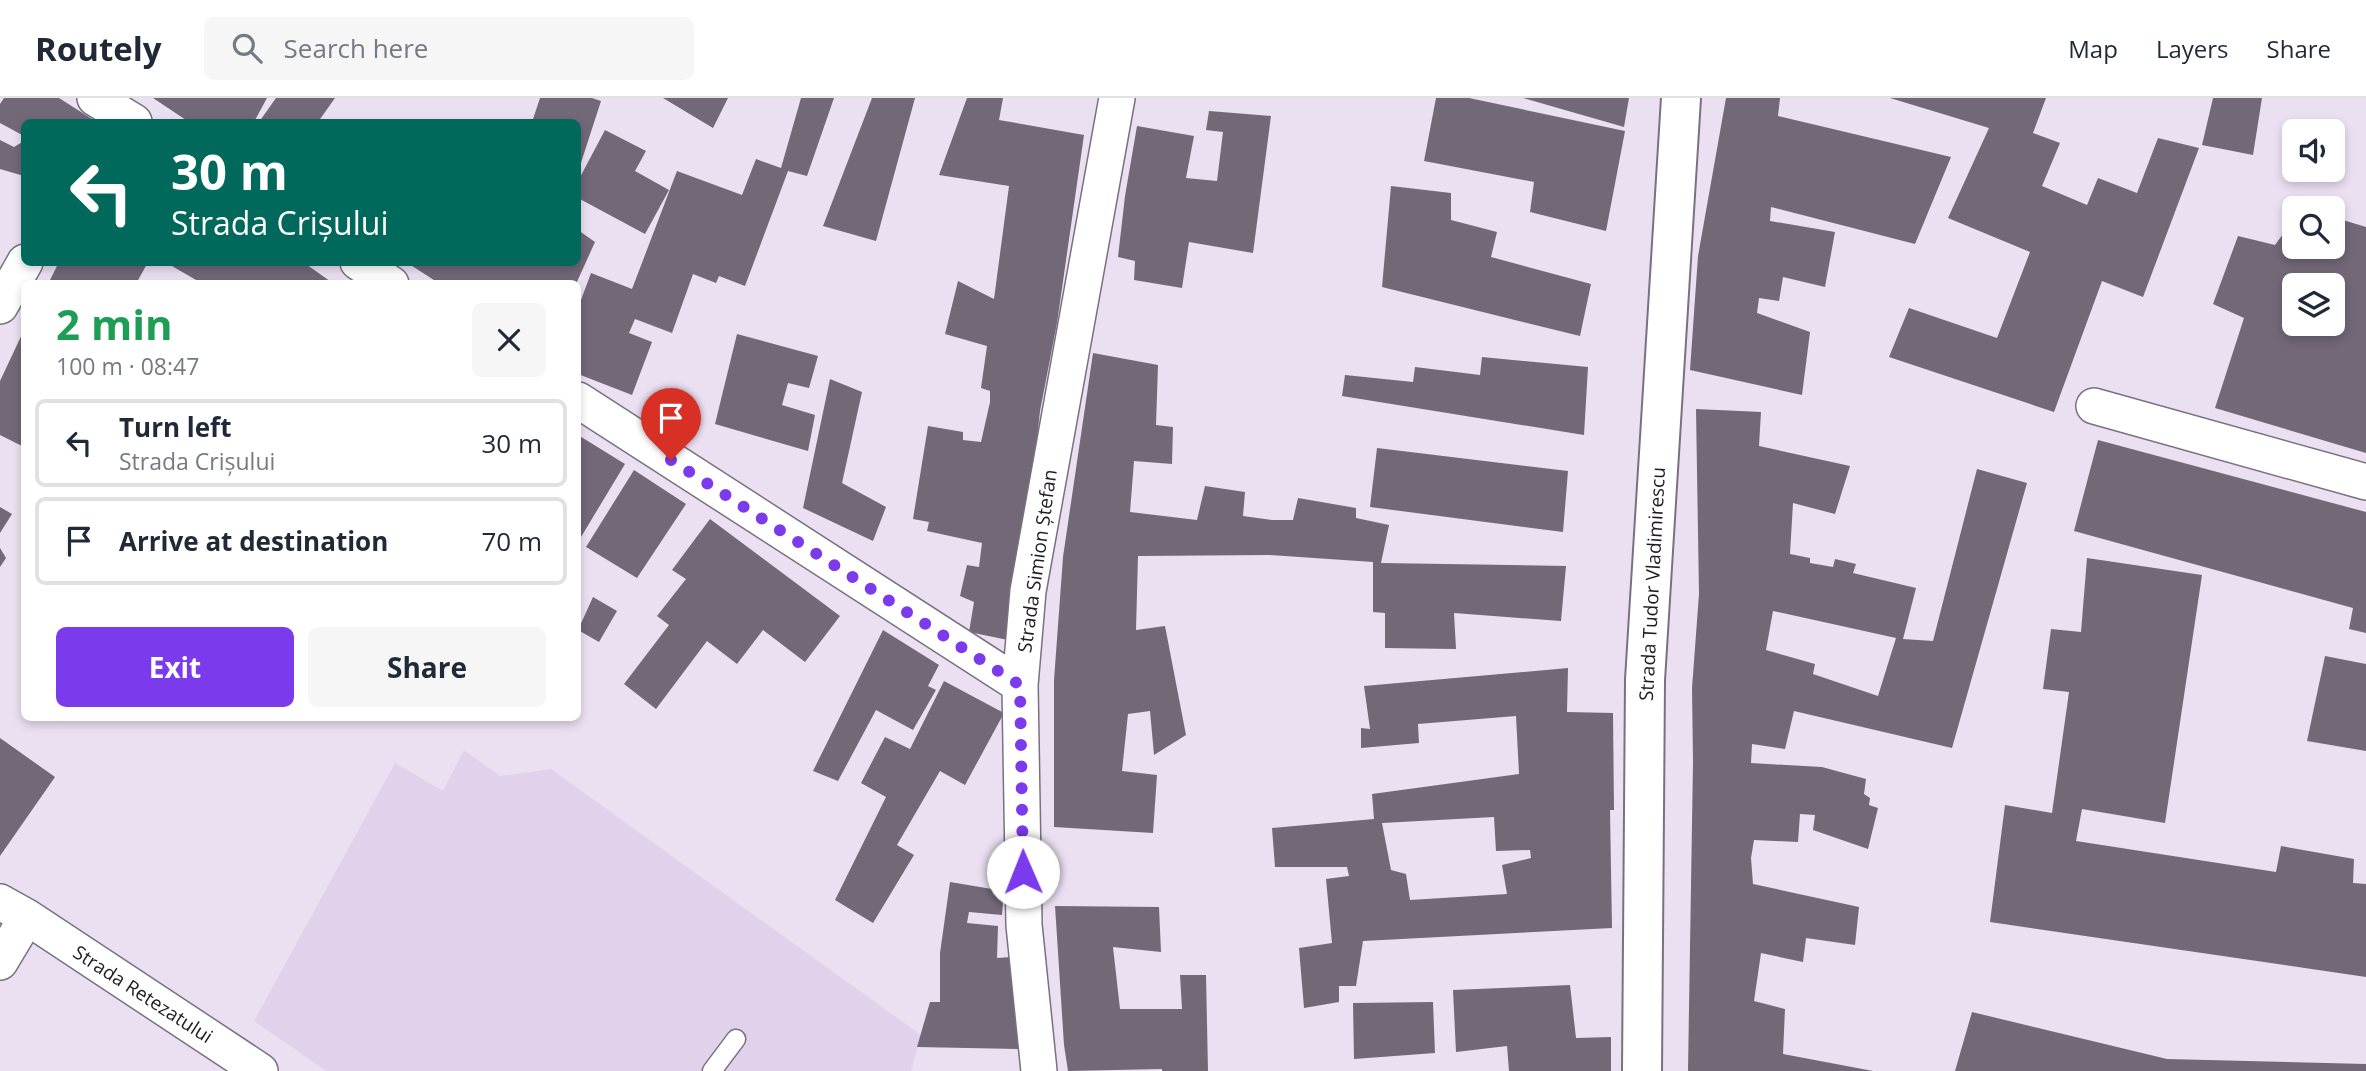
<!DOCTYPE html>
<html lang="en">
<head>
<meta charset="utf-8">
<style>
	:root { --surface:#fff; --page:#f6f6f7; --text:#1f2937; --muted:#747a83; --line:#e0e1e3; --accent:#7c3aed }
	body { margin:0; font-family:"Open Sans",sans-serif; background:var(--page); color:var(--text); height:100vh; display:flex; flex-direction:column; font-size:26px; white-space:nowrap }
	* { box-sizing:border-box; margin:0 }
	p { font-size:23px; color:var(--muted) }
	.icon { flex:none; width:38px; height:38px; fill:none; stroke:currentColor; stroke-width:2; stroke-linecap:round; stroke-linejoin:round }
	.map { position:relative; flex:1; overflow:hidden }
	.drawer { position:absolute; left:21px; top:182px; width:560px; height:441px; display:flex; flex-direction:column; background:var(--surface); border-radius:10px; box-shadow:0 4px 10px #0003 }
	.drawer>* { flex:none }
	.guide { position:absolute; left:21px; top:21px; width:560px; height:147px; border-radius:10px; box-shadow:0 4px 10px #0003; background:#00695c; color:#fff; overflow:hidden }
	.tools { position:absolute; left:2282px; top:21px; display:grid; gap:14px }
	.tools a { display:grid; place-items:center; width:63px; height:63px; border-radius:10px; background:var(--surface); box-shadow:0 4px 10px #0003; font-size:35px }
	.pin { position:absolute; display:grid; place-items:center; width:60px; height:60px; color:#fff; margin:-72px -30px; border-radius:50% 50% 50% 0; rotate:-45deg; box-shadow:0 0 7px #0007 }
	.pin .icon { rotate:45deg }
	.me { position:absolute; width:77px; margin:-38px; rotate:359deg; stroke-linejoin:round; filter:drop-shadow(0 0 5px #0008) }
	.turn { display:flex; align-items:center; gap:24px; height:147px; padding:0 35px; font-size:32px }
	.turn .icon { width:91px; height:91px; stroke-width:2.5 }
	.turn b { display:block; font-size:49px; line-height:60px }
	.round { display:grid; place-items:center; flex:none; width:74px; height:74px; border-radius:10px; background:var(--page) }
	.headline { display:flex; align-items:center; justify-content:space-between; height:119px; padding:0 35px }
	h1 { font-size:42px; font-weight:700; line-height:52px; color:#1e9e55 }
	.action { display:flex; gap:14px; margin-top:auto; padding:14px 35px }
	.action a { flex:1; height:80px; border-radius:10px; background:var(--accent); color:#fff; font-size:28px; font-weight:700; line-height:80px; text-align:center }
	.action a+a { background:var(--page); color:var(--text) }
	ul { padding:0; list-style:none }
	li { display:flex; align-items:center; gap:21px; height:88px; margin:0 14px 10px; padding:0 21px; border:4px solid var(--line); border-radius:10px }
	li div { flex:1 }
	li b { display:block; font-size:26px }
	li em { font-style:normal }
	header { display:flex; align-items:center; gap:42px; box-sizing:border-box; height:98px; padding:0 35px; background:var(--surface); border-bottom:2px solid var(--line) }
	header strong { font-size:33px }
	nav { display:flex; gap:38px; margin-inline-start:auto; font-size:24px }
	.search { width:490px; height:63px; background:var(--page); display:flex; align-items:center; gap:18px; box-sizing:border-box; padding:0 24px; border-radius:10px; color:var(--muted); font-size:26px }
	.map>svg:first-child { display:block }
	.built { fill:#e1d2eb }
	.building { fill:#726878; fill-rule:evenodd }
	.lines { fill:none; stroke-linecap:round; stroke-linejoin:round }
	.lane-casing { stroke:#7a7080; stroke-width:21 }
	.street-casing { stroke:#7a7080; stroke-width:38 }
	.secondary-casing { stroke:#7a7080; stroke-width:42 }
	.lane { stroke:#fff; stroke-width:18 }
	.street { stroke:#fff; stroke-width:35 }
	.secondary { stroke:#fff; stroke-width:38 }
	.route { stroke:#7c3aed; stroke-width:12; stroke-dasharray:0 21.6 }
	.labels { text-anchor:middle; stroke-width:5; stroke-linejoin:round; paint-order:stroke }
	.street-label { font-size:19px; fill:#201c22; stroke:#fff }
</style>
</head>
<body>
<header>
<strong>Routely</strong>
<div class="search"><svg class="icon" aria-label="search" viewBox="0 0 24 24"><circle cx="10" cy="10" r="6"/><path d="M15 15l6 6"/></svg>Search here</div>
<nav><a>Map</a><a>Layers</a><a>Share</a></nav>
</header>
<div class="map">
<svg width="2366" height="973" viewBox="0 0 2366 973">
	<rect width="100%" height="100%" fill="#ebe0f2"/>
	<!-- built -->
	<path class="built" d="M464 652 500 678 551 671 921 937 911 973H326L254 923 395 665 443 693Z"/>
	<!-- building -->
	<path class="building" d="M4 0H59L92 21 90 24H24V38L0 25V6Z
		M153 0H267L254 24H189Z
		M276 0H335L318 24H259Z
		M540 0H592L601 3 578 74V24H532Z
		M663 0H728L713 30Z
		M801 0H834L807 78 788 73 745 188 719 178 716 185 693 176 672 235 635 221 629 235 652 244 632 297 578 276V210L591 175 632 191 677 73 742 97 756 61 781 70Z
		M872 0H915L876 143 823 128Z
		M967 0H1003L999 22 1084 37 1057 225 1040 313 1030 406 1008 542 969 534 974 504 960 498 967 467 979 469 982 445 927 433 929 424 913 421 928 328 963 334V342L981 344 990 304V293L981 290 987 248 945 236 958 183 994 201 1009 88 939 77Z
		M1436 0H1469L1625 33 1606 133 1530 114 1534 84 1424 63Z
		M1523 0H1629L1624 29Z
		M1726 0H1780L1778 18 1951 59 1915 146 1771 109 1770 123 1835 134 1825 189 1783 179 1779 203 1759 200 1757 215 1810 234 1802 297 1690 272 1698 158Z
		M1890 0H2046L2033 35 2060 45 2042 88 2087 107 2098 80 2137 95 2158 40 2199 50 2143 199 2102 183 2054 314 1889 259 1909 210 1997 240 2030 154 1948 120 1989 30Z
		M2213 0H2262L2253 57 2202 47Z
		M1209 13 1271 18 1253 155 1189 144 1182 190 1134 182 1135 163 1118 159 1125 98 1137 28 1194 38 1186 80 1217 83 1223 34 1206 32Z
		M605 32 646 53 635 73 669 92 645 136 578 100V83Z
		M0 42 14 49 24 43V78L0 71Z
		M1391 88 1451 95V122L1497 134 1491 159 1591 186 1580 238 1382 189Z
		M2333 119 2366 129V355L2215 310 2244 220 2213 206 2238 138 2275 147 2288 129 2294 128V149H2333ZM2294 187H2333V226H2294Z
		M578 132 595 144 576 186H440L406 164H578Z
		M59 164H148L136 186H48Z
		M165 164H303L334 186H203Z
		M24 232V349L0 337V283Z
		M737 236 818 258 809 290 788 285 782 307 815 317 808 353 715 326Z
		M1093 255 1158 267 1156 327 1173 329 1172 366 1134 363 1130 414 1197 422 1205 388 1245 394 1243 418 1272 422H1293L1298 400 1356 410V420L1389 427 1381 465 1566 468 1561 523 1454 515 1456 551 1385 550V515L1373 514V464L1269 457 1138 458 1136 532 1165 528 1186 637 1154 657 1150 613 1128 616 1122 673 1157 677 1153 735 1054 729V582L1063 459Z
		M1482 259 1588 269 1584 337 1342 298 1345 277 1413 284 1415 269 1480 277Z
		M830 281 862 294 842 385 886 409 873 443 803 410Z
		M1696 311 1761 314 1759 348 1850 368 1835 416 1793 405 1790 456 1810 460V465L1833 469 1835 461 1856 466 1853 475 1916 490 1903 541 1933 543 1977 371 2027 385 1952 650 1794 613 1785 651 1752 646 1751 665 1822 669 1866 681 1864 696 1870 700 1869 707 1878 710 1868 751 1813 732 1815 717 1800 716 1798 744 1754 742 1751 760 1753 786 1859 809 1855 847 1806 840 1803 864 1761 855 1754 903 1785 911 1783 956 1873 973H1688L1693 664 1692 590 1699 496ZM1773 513 1896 540 1878 598 1813 576 1815 566 1766 552Z
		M578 337 625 366 578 444Z
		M2098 342 2366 414V535L2349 531 2353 510 2074 433Z
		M1377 350 1568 373 1563 434 1370 409Z
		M634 372 686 406 637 480 586 449Z
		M0 409 12 416 0 435Z
		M710 421 840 518 805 564 763 532 737 566 707 543 656 611 624 586 669 527 657 518 686 481 672 472Z
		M0 450 6 460 0 469Z
		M2087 460 2202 477 2165 725 2082 711 2076 743 2276 774 2281 748 2354 761 2353 785 2366 786V879L1990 824 2005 707 2052 715 2069 594 2043 591 2051 531 2081 534Z
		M593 499 617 513 599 544 578 532Z
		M883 532 939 567 928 588 936 592 913 632 876 612 838 683 813 673Z
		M2325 558 2366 566V653L2307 643Z
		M1568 570 1567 614 1613 615 1614 712H1610L1612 830 1363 843 1356 888H1339V904L1304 910 1299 850 1332 845 1326 781 1349 778 1347 769H1275L1272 730 1374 721 1372 696 1519 676 1516 618 1418 626 1419 645 1361 650V630L1370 631 1364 588ZM1494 719 1496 753 1530 752 1531 760 1502 767 1507 796 1410 802 1406 776 1391 772 1382 725Z
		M944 583 1004 615 965 687 940 673 897 747 914 757 873 825 835 802 886 699 861 685 885 639 910 651Z
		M0 640 55 679 0 758Z
		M950 784 1004 793 1002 817 969 814 967 825 998 828 997 860 1011 859 1019 951 917 949 930 904H940V855Z
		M1055 808 1159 809 1161 854 1113 849 1120 911H1182L1180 877H1206L1208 973H1162V971L1068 973 1064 947Z
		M1570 887 1576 940 1611 939V973H1509L1507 948 1456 954 1453 892Z
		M1433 904 1435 955 1354 961 1353 905Z
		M1972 914 2167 961 2366 966V973H1955Z"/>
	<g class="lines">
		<defs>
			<path id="lane" d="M712 973 736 941"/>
			<path id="street" d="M95 0 134 24
				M358 164 391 186
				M0 208 25 164
				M578 302 1020 587
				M2094 308 2366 384
				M0 804 27 819 0 864
				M27 819 260 973
				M1039 973 1024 827 1020 587 1028 493 1117 0"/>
			<path id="secondary" d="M1642 973 1645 582 1681 0"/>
		</defs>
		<!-- lane casing -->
		<use href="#lane" class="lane-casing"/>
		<!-- street casing -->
		<use href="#street" class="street-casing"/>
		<!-- secondary casing -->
		<use href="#secondary" class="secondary-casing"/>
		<!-- lane -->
		<use href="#lane" class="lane"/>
		<!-- street -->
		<use href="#street" class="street"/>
		<!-- secondary -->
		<use href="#secondary" class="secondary"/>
	</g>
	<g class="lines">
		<!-- route -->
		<path class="route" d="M671 362 1020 587 1023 774"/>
	</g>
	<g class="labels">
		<!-- street labels -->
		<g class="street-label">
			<text transform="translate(1037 463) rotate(-82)" y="7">Strada Simion Ștefan</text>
			<text transform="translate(1652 486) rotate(-87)" y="7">Strada Tudor Vladimirescu</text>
			<text transform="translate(143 896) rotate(33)" y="7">Strada Retezatului</text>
		</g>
	</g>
</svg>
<div class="tools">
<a><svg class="icon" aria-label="sound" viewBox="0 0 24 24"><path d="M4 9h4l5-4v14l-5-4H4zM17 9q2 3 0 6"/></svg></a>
<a><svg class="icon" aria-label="search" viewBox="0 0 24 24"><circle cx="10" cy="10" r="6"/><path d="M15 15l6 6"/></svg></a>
<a><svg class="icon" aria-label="layers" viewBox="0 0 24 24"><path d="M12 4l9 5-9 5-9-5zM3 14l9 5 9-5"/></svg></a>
</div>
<div class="pin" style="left:671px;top:362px;background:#d93025"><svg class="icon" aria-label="arrive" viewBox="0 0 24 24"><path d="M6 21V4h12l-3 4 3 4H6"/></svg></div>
<svg class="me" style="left:1023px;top:774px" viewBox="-20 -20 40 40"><circle r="19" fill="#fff"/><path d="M0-13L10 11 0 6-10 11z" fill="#7c3aed"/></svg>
<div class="guide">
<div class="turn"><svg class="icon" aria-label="left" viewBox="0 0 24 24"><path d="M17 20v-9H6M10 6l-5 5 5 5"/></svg><div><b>30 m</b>Strada Crișului</div></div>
</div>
<section class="drawer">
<div class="headline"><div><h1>2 min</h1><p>100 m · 08:47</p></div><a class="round"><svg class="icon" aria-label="close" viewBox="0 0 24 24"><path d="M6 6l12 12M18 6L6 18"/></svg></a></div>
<ul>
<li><svg class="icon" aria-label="left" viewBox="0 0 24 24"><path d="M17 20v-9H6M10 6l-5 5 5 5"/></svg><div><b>Turn left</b><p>Strada Crișului</p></div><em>30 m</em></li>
<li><svg class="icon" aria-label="arrive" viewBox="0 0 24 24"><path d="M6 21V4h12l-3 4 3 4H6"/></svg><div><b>Arrive at destination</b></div><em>70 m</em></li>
</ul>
<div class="action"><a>Exit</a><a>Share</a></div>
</section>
</div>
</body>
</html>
